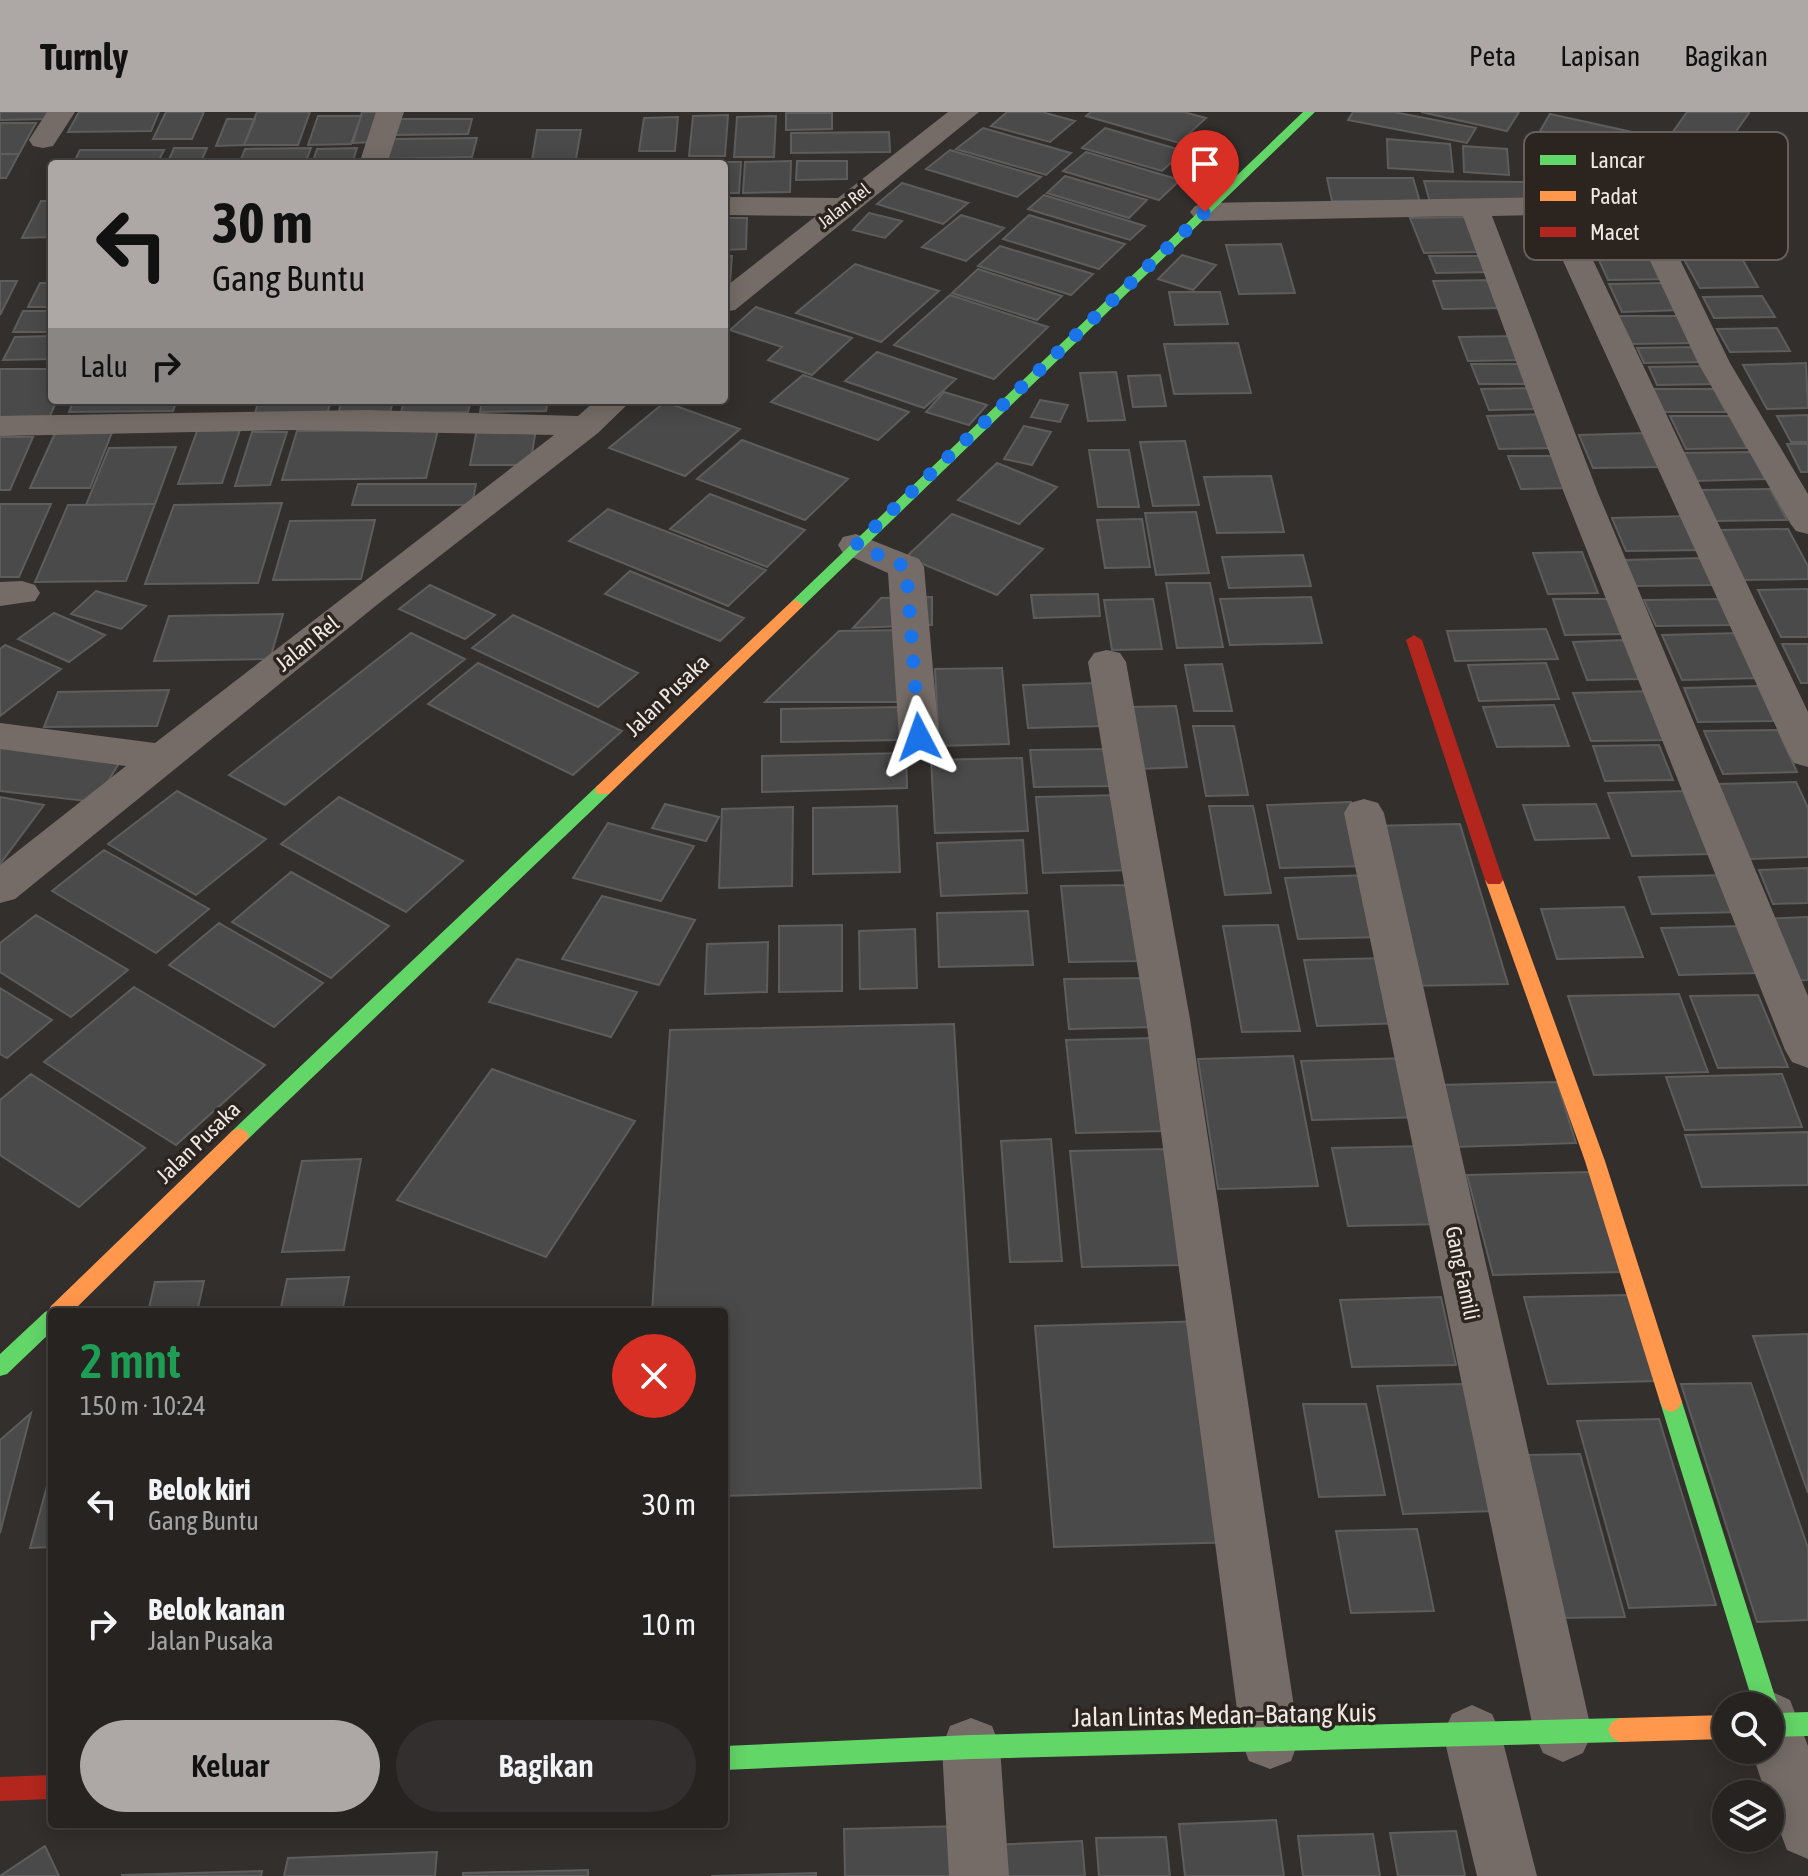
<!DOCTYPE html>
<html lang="id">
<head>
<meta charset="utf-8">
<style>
	:root { --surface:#262321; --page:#322f2e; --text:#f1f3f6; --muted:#a4a4a5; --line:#42403f; --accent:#ada8a5 }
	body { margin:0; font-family:"Asap Condensed",sans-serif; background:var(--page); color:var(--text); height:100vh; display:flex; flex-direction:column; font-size:30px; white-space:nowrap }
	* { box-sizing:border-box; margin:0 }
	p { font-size:26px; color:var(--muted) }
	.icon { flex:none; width:44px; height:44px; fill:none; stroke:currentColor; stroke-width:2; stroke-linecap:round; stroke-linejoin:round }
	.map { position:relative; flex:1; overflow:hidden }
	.panel { position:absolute; left:48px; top:1196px; width:680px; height:520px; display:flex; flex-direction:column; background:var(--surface); border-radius:8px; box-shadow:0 4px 20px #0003,0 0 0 2px var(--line) }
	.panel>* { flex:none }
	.banner { position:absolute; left:48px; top:48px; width:680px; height:244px; border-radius:8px; box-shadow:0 4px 20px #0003,0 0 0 2px var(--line); background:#ada8a5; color:#111; overflow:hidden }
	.buttons { position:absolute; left:1712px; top:1580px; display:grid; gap:16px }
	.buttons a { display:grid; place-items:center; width:72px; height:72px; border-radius:50%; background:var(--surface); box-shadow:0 4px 20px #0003,0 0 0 2px var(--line); font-size:40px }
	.pin { position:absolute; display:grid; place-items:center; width:68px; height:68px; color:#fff; margin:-82px -34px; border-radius:50% 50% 50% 0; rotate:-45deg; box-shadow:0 0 8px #0007 }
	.pin .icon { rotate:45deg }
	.me { position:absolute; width:88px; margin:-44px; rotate:356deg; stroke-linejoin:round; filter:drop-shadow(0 0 6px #0008) }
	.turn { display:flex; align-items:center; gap:28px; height:168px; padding:0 32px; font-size:36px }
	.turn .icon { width:104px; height:104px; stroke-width:2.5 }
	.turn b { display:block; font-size:56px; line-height:68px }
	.then { display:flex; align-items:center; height:76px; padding:0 32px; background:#0003; gap:16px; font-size:30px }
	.round { display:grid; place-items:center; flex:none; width:84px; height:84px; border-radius:42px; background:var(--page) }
	.headline { display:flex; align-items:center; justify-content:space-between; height:136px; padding:0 32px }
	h1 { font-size:48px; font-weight:600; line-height:60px; color:#1e9e55 }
	.action { display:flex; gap:16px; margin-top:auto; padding:16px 32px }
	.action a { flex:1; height:92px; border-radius:48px; background:var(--accent); color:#111; font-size:32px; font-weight:600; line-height:92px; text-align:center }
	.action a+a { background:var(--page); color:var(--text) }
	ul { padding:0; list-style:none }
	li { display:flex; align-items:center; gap:24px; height:120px; padding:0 32px }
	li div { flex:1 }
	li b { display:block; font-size:30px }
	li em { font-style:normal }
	header { display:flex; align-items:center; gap:48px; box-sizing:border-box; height:112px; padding:0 40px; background:var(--accent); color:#111 }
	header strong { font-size:38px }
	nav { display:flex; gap:44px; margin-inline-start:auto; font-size:28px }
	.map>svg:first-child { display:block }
	.building { fill:#4a4a4a; stroke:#5c5d5c; stroke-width:2 }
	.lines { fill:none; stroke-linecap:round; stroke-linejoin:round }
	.street { fill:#756c67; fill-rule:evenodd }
	.fast { fill:#63d668; fill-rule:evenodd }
	.slow { fill:#ff974d; fill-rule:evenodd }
	.jam { fill:#b3261e; fill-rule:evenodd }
	.route { stroke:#1a73e8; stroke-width:14; stroke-dasharray:0 25.2 }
	.labels { text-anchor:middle; stroke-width:7; stroke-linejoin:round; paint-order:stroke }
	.far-street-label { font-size:18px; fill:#efe9e6; stroke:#2c241f }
	.street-label { font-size:22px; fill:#efe9e6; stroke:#2c241f }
	.near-street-label { font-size:26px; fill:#efe9e6; stroke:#2c241f }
	.key { fill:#2c241f; stroke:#665f5b; stroke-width:2 }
	.key-label { font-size:22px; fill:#efe9e6 }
</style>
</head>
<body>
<header>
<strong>Turnly</strong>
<nav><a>Peta</a><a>Lapisan</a><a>Bagikan</a></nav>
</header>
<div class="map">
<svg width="1808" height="1764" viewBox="0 0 1808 1764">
	<rect width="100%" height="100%" fill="#332f2c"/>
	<!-- building -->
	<path class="building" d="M0 0H50L46 7 0 8Z
		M79 0H159L151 19 68 20Z
		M166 0H204L192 27H153Z
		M257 0H310L298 33H244Z
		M362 0H386L377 30 353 31Z
		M1007 0H1042L1075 9 1050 30 991 14Z
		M1091 0H1184L1206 6 1179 31 1086 4Z
		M1353 0H1394L1476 16 1467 31 1348 8Z
		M1421 0H1519L1507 19Z
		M1687 0H1746L1749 1 1723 38 1670 24Z
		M786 1H832V17L786 18Z
		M1550 2 1637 21 1629 38 1540 19Z
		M728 3 725 44H689L693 4Z
		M318 4H361L351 32 308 33Z
		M776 4 774 45H734L737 5Z
		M678 5 675 39H639L644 6Z
		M227 7H255L244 33 216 34Z
		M398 7H472L468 22 394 23Z
		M0 11H36L19 42H0Z
		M983 16 1071 41 1046 63 956 37Z
		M1105 16 1184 39 1162 59 1082 36Z
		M537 18H581L576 47 532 48Z
		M889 20 890 40 791 41V21Z
		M477 26 472 45 385 47 391 27Z
		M1387 27 1450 32 1453 60 1388 56Z
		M1463 34 1507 37 1509 63 1464 60Z
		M174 36H207L200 52H167Z
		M311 36 305 52H239L245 37Z
		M357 36 352 52H312L317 37Z
		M80 38H164L157 52H73Z
		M950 38 1041 65 1017 85 926 57Z
		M1086 40 1180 68 1159 88 1063 59Z
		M0 42H19L6 66H0Z
		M791 49 790 80 743 81 745 50Z
		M797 49H847V67L796 68Z
		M695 50H741L739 81H724V52Z
		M1065 64 1147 88 1129 106 1047 81Z
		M1327 66H1413L1420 90 1332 89Z
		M1424 69 1538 70 1546 90H1430Z
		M902 71 968 91 943 112 877 92Z
		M1044 83 1145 114 1130 128 1028 97Z
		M41 89H52V125L22 126Z
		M869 101 902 109 885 126 853 118Z
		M961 103 1004 116 966 149 922 135Z
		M1029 103 1125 132 1099 157 1003 127Z
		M1467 105 1482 140 1424 141 1410 106Z
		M724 106H747L746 137 724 138Z
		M1281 132 1295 181 1239 182 1226 133Z
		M1000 134 1093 162 1071 183 978 154Z
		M1657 136 1673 167 1608 168 1594 137Z
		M1739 141 1758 175 1700 176 1681 142Z
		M1182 143 1216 153 1193 178 1158 167Z
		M724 144H732L730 171H724Z
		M1429 144H1486L1493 160 1436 161Z
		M855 152 939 179 881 230 796 201Z
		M978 157 1062 184 1037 208 952 181Z
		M1496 168 1507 196 1443 197 1433 169Z
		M0 169H17L0 203Z
		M40 171H52V195H28Z
		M1666 171 1681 198 1622 200 1609 172Z
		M1169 180H1220L1228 212 1175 213Z
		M950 183 1048 215 994 267 894 233Z
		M1762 184 1775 205 1714 206 1703 185Z
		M756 195 852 226 812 263 768 248 782 235 730 218Z
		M23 199H52V220H13Z
		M1615 204H1683L1697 231 1627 232Z
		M1777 216 1790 239 1730 240 1717 217Z
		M52 224V247L3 248 15 225Z
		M1517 224 1527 248 1468 249 1459 225Z
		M1238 231 1251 281 1174 282 1164 232Z
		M1699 235 1707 250 1644 251 1637 236Z
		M877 240 956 267 924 296 845 269Z
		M1806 251 1808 296 1767 297 1743 253Z
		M1471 252H1520L1528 272H1479Z
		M1709 254 1718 272 1657 273 1649 255Z
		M0 257H52V288H57L50 304 0 305Z
		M1116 260 1125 308 1088 309 1080 261Z
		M803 263 909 300 878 328 771 290Z
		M1160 263 1166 294 1133 295 1128 264Z
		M1533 276 1542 297 1489 298 1481 277Z
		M1653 277H1714L1726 300H1664Z
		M944 280 987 293 969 313 926 300Z
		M74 288H177L173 299 69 300Z
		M259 288H331L327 303 254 304Z
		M342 288H393L390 301 338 302Z
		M404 288H471L468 300 401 301Z
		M482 288H548L546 299 480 300Z
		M1040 288 1068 293 1060 310 1031 305Z
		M665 290 740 317 685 364 609 336Z
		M1546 302 1561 336 1499 337 1487 304Z
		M1808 303V330H1791L1777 304Z
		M1670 304H1730L1747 336 1686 337Z
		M1024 314 1051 320 1032 353 1004 347Z
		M477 317H536L530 353H470Z
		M113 318 90 376H30L56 319Z
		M240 318 222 371 178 372 197 319Z
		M438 318 426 366 282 368 297 319Z
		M252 320H287L270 373 235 374Z
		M1647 321 1663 355 1593 356 1579 323Z
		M0 325H33L10 378H0Z
		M742 328 848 367 805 408 697 367Z
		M1185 329 1199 393 1153 394 1140 330Z
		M1787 332H1808V360H1801Z
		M176 335 155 392 86 393 109 336Z
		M1089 338H1129L1139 395H1098Z
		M1751 340 1765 367 1694 369 1680 341Z
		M1508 344H1559L1573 376 1521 377Z
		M997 351 1057 375 1019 412 958 388Z
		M1271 364 1284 420 1217 421 1204 365Z
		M358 372H476L472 393H352Z
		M1770 377 1787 408 1714 409 1699 378Z
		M710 382 805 418 767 455 670 417Z
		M282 391 258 471 145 472 174 393Z
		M0 392H51L19 465H0Z
		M155 392 126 469 35 470 68 393Z
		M608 397 766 458 728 494 569 429Z
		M1196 400 1209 461 1156 463 1145 401Z
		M952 402 1043 437 997 483 906 445Z
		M1690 404 1707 438 1626 439 1612 406Z
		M1142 407 1150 455 1105 456 1097 408Z
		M375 408 361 467 273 468 290 409Z
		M1788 417 1808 454V467L1742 468 1718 418Z
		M1582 440 1598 481 1548 482 1533 441Z
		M1303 443 1311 474 1229 476 1222 445Z
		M1703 446 1716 473 1636 474 1624 448Z
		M630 459 744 506 720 529 605 482Z
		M1166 471H1210L1223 535 1177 536Z
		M430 473 495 503 465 527 399 497Z
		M1808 477V525H1781L1758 478Z
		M96 479 146 494 121 517 71 502Z
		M1098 482 1100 504 1034 506 1031 483Z
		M932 485V513L853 516 881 486Z
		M1311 485 1322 531 1230 533 1220 487Z
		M1153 487 1162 537 1112 538 1104 488Z
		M1553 487H1611L1626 522 1565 523Z
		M1720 487 1733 513 1656 514 1644 488Z
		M54 501 105 523 69 550 18 527Z
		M283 502 270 547 154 549 169 504Z
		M513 503 638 561 598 595 472 536Z
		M1546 517 1558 547 1455 549 1447 519Z
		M904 518 911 590H765L839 519Z
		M411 521 465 547 285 693 229 663Z
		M1740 521 1761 566 1682 568 1662 523Z
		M1625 528 1640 567 1587 568 1573 530Z
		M1782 532H1808V571H1801Z
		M5 533 61 557 0 604V537Z
		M478 551 622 619 573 663 428 592Z
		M1546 551 1559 587 1479 589 1468 553Z
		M1222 552 1232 599H1194L1185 553Z
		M1002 556 1009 632 939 634 935 557Z
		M1099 571 1106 614 1028 616 1023 573Z
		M1758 574 1774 609 1698 610 1684 576Z
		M169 578 157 614 44 615 58 580Z
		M1653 579 1673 628 1591 629 1573 581Z
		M1554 593 1569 634 1497 635 1483 595Z
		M1176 594 1187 655 1139 657 1130 595Z
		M901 595 903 628 781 630V597Z
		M1193 614H1234L1248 683 1206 684Z
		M1778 618 1797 660 1723 662 1704 619Z
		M1659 633 1673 668 1605 669 1593 634Z
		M0 635 123 645 95 690 0 679Z
		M1113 637 1117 674 1034 675 1030 638Z
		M906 641 907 676 762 680V644Z
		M1022 646 1028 719 935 721 931 648Z
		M1796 670 1808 696V745L1749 747 1717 672Z
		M177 679 266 727 196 783 108 732Z
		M1685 679 1711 742 1632 744 1608 681Z
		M1122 683 1132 758 1043 761 1036 685Z
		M0 685 44 693 0 752Z
		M339 685 463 749 406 800 281 732Z
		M1351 690 1368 754 1280 756 1267 693Z
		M665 692 719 705 706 729 652 716Z
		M1596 692 1609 726 1535 728 1523 693Z
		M897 694 900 760 813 762V696Z
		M1209 694H1253L1271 781 1225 783Z
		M793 695 792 774 719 776 722 697Z
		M608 711 694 734 661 789 573 766Z
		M1460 712 1508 872 1408 874 1367 714Z
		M1023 728 1027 781 941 784 937 731Z
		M104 738 209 797 156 841 52 779Z
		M1808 756V791L1773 792 1759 758Z
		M291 760 389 814 331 866 232 810Z
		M1369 763 1384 825 1298 827 1285 766Z
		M1729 763 1744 800 1652 802 1639 765Z
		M1132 773 1143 849 1069 850 1061 774Z
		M602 784 695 808 659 873 562 847Z
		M1624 795 1643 845 1557 847 1541 797Z
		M1028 799 1033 853 939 855 937 801Z
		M36 803 128 858 71 905 0 860V831Z
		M1808 805V868L1790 869 1764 807Z
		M219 811 323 871 274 915 169 853Z
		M842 813V879L779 880V814Z
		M1278 813 1300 919 1242 920 1223 814Z
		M1742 814 1761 861 1679 863 1661 816Z
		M915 817 917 876 860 877 859 819Z
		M768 830 767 880 705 882 707 832Z
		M1389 846 1404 911 1317 914 1304 848Z
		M517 847 637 880 611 925 489 890Z
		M1151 866 1159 915 1069 917 1064 867Z
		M134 875 265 953 176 1033 44 950Z
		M0 876 52 908 7 946 0 942Z
		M1679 882 1708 960 1594 963 1568 884Z
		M1758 883 1788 955 1718 956 1690 884Z
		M954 912 981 1376 724 1384V1200H652L670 918Z
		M1154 926 1168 1019 1076 1021 1066 928Z
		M1293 944 1318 1074 1218 1077 1198 947Z
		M1411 946 1426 1005 1312 1008 1301 949Z
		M492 957 635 1009 546 1145 397 1088Z
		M31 962 145 1036 79 1095 0 1043V988Z
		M1782 962 1802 1015 1685 1018 1666 965Z
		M1557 970 1576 1031 1453 1035 1438 973Z
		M1808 1020V1073L1702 1075 1685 1023Z
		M1051 1027 1062 1149 1010 1150 1001 1029Z
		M1426 1034 1445 1112 1348 1114 1332 1036Z
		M1167 1037 1183 1153 1082 1155 1070 1039Z
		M361 1047 344 1138 282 1140 302 1049Z
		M1591 1060 1622 1160 1493 1163 1467 1063Z
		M349 1165 342 1200H280L287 1167Z
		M204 1169 197 1200H148L155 1170Z
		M1629 1183 1656 1269 1548 1272 1524 1185Z
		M1441 1185 1456 1253 1352 1255 1340 1188Z
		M1208 1209 1241 1430 1054 1435 1035 1214Z
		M1808 1222V1381L1753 1224Z
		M1751 1271 1808 1436V1508L1757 1510 1681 1272Z
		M1465 1272 1495 1399 1403 1402 1377 1274Z
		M1303 1292H1366L1385 1383 1319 1385Z
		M31 1301 0 1421V1328Z
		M1659 1307 1716 1493 1629 1496 1577 1309Z
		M1580 1342 1625 1505 1560 1506 1519 1343Z
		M52 1356V1435L30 1436Z
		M1417 1417 1434 1499 1351 1501 1336 1419Z
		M1276 1708 1284 1764H1185L1179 1712Z
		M962 1714 964 1764H845L844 1717Z
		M1456 1719 1465 1764H1398L1390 1721Z
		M1373 1722 1380 1764H1303L1298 1724Z
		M1166 1725 1170 1764H1099L1096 1726Z
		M1082 1729 1085 1764H991L989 1733Z
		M45 1734 59 1764H0Z
		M437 1740 435 1764H284L288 1746Z
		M588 1758V1764H463V1761Z
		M262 1759 261 1764 121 1763Z
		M816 1761V1764H711Z"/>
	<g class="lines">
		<!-- street -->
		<path class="street" d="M47 0H75L53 34 43 36 33 34 29 28Z
			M376 0H404L387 52H359Z
			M948 0H979L735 198 724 200V176L816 104 724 103V85L838 86Z
			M1613 84C1628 85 1647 87 1657 100L1730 251 1808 382V422L1796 419 1790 411 1698 251 1630 106 1613 102H1571L1808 600V655L1794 651 1788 641 1542 103 1492 104 1598 381 1808 884V956L1792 950 1785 938 1564 381 1463 104 1205 109 1195 106 1190 100 1195 94 1205 91Z
			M596 288H632L598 321 378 492 15 787 0 791V753L126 654 0 637V611L155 631 554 323 293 318 0 324V304L367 298 578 304Z
			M856 422 919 447 924 455 939 625 933 634 919 638 905 634 899 625 888 461 843 441 838 433 843 425Z
			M22 469 35 473 40 481 35 489 0 494V470Z
			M1107 538 1120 541 1126 550 1190 907 1299 1628 1291 1649 1270 1657 1249 1649 1241 1628 1146 907 1088 550 1094 541Z
			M1364 687 1378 691 1384 701 1592 1621 1583 1641 1563 1650 1543 1641 1534 1621 1344 701 1350 691Z
			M1770 1579 1790 1588 1808 1634V1747L1787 1738 1770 1693V1682H1766L1751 1638H1770V1594H1747L1750 1588Z
			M1472 1593 1492 1602 1501 1622 1537 1764H1477L1443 1622 1452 1602Z
			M971 1606 992 1614 1000 1635 1009 1764H949L942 1635 950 1614Z"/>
		<!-- fast -->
		<path class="fast" d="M1303 0H1315L801 496H791V490Z
			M603 672 611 678 609 682 246 1029 239 1032 232 1029 229 1024 232 1019 597 674Z
			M52 1197 59 1200H52V1219L7 1262 0 1264V1242L45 1200Z
			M1671 1280 1678 1283 1682 1290 1778 1594 1775 1601 1808 1600V1624L1770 1625V1594H1754L1660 1290 1664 1283Z
			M1620 1606 1628 1610 1632 1618 1628 1626 1620 1630 971 1647 724 1658V1634L971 1623Z"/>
		<!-- slow -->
		<path class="slow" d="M796 488 803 493 801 496 609 682H597L595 678 597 674 791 490Z
			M1494 762 1503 768 1605 1049 1682 1290 1678 1297 1671 1300 1664 1297 1660 1290 1585 1049 1485 768Z
			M239 1016 246 1019 249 1024 246 1029 72 1200H52L51 1206 48 1200 51 1194 232 1019Z
			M1726 1603V1627L1620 1630 1612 1626 1608 1618 1612 1610 1620 1606Z"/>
		<!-- jam -->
		<path class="jam" d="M1414 523 1422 528 1503 768 1500 772H1488L1485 768 1406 528Z
			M52 1663V1687L0 1689V1665Z"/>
	</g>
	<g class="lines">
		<!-- route -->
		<path class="route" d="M919 625 906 455 856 433 1205 100"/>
	</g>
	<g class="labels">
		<!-- far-street labels -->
		<g class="far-street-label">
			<text transform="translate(844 94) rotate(-38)" y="6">Jalan Rel</text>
		</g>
		<!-- street labels -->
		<g class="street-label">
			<text transform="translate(307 531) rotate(-39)" y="8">Jalan Rel</text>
			<text transform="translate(667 583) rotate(-44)" y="8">Jalan Pusaka</text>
			<text transform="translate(198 1030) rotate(-44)" y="8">Jalan Pusaka</text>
			<text transform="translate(1463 1161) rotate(78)" y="8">Gang Famili</text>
		</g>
		<!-- near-street labels -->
		<g class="near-street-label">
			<text transform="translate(1224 1603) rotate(-1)" y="9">Jalan Lintas Medan–Batang Kuis</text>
		</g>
	</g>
	<!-- legend -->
	<rect x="1524" y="20" width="264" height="128" rx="12" class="key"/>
	<rect x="1540" y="43" width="36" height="10" fill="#63d668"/>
	<rect x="1540" y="79" width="36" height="10" fill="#ff974d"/>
	<rect x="1540" y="115" width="36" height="10" fill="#b3261e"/>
	<g class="key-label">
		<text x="1590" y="56">Lancar</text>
		<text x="1590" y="92">Padat</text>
		<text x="1590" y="128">Macet</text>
	</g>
</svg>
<div class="buttons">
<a><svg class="icon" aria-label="search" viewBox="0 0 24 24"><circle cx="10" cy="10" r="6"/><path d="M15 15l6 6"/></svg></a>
<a><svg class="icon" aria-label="layers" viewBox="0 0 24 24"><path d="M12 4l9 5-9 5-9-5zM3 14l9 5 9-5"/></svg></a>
</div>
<div class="pin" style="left:1205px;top:100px;background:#d93025"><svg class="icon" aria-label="arrive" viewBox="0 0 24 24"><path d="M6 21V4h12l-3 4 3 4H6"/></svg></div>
<svg class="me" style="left:919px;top:625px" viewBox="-20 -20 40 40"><path d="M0-17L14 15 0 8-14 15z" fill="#1a73e8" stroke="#fff" stroke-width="4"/></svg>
<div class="banner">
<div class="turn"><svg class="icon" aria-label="left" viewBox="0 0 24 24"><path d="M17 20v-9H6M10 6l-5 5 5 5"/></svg><div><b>30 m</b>Gang Buntu</div></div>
<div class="then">Lalu<svg class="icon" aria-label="right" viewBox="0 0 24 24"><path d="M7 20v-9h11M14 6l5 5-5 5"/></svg></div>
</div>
<section class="panel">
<div class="headline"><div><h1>2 mnt</h1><p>150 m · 10:24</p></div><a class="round" style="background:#d93025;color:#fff"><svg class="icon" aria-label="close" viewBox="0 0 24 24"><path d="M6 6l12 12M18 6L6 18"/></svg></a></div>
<ul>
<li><svg class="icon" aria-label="left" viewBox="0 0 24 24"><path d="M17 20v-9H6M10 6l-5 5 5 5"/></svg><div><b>Belok kiri</b><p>Gang Buntu</p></div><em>30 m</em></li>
<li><svg class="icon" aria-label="right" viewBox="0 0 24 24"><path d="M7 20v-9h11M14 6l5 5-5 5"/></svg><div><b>Belok kanan</b><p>Jalan Pusaka</p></div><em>10 m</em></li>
</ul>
<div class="action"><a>Keluar</a><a>Bagikan</a></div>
</section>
</div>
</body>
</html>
